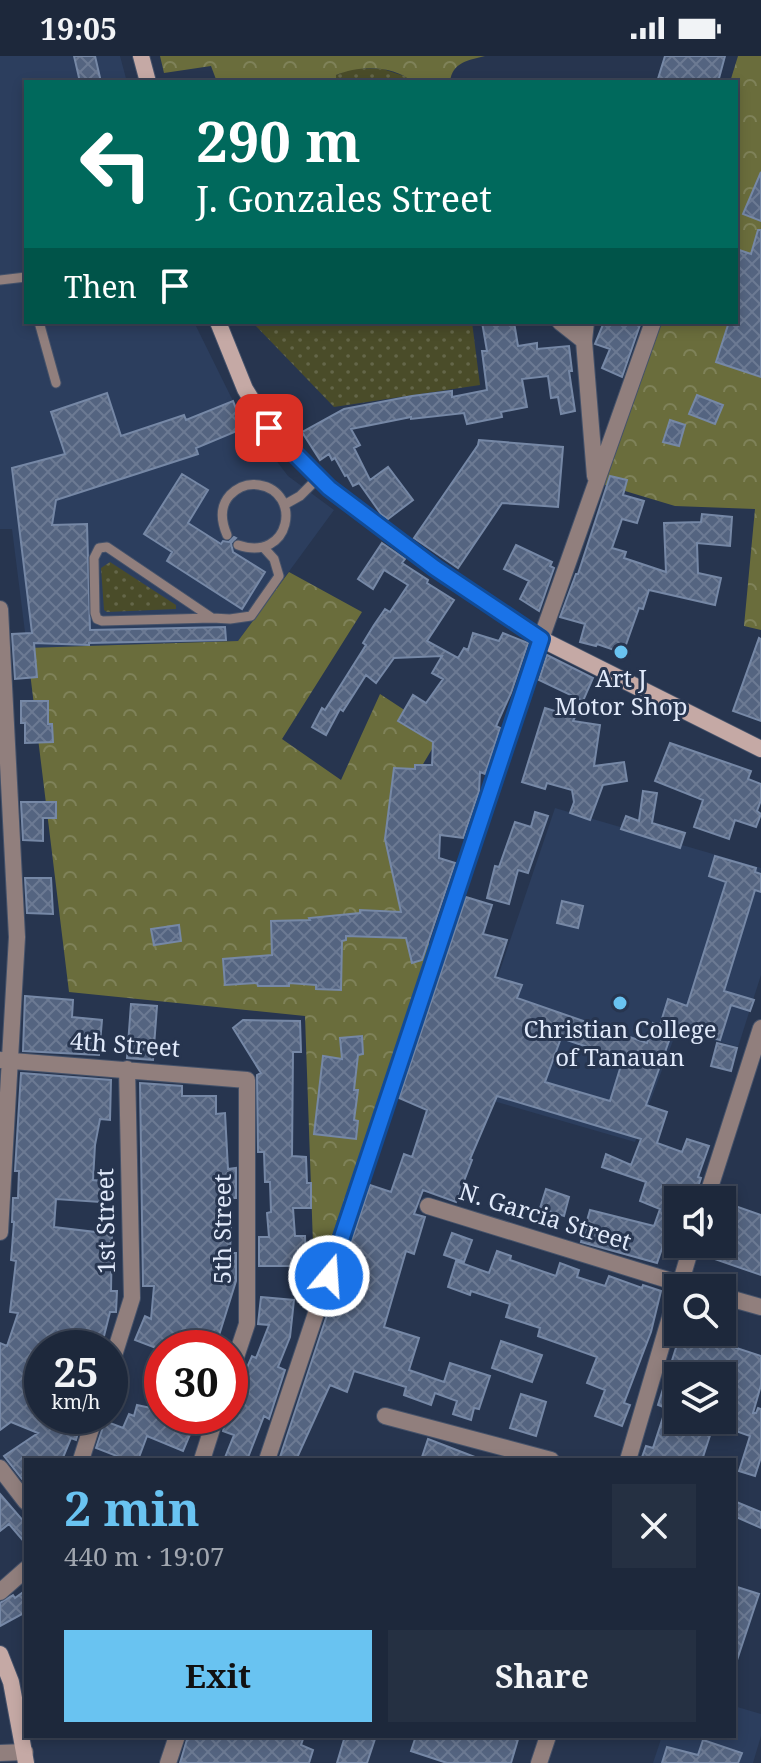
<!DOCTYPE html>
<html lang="en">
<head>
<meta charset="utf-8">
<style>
	:root { --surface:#1d283b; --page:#253042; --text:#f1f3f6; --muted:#a0a6af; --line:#3b4455; --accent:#69c3f1 }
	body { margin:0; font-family:"Noto Serif",serif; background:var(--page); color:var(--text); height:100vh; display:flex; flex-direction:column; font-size:30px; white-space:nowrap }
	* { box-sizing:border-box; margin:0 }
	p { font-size:26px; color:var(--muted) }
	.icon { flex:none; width:44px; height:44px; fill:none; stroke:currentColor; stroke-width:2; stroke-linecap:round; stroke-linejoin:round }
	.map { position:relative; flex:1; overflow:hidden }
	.side { position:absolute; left:24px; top:1402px; width:712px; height:280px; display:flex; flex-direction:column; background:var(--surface); border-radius:0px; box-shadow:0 4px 12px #0003,0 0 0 2px var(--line) }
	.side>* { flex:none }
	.hud { position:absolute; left:24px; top:24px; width:714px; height:244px; border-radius:0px; box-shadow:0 4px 12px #0003,0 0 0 2px var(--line); background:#00695c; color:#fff; overflow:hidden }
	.tools { position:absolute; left:664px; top:1130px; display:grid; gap:16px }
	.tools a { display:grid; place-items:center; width:72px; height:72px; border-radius:0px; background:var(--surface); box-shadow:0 4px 12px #0003,0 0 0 2px var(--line); font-size:40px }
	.speed { position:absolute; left:24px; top:1274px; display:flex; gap:16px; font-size:40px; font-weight:700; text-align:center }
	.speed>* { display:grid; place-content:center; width:104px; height:104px; border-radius:50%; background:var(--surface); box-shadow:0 4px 12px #0003,0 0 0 2px var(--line); line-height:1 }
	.speed small { font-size:20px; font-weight:400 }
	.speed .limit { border:12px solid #d22; background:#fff; color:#111 }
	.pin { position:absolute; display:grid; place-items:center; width:68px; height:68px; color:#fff; margin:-34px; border-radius:16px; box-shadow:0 4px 12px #0006 }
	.me { position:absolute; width:88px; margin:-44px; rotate:18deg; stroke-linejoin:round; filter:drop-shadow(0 0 6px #0008) }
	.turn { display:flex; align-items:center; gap:28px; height:168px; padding:0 40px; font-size:36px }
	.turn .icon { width:104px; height:104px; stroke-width:2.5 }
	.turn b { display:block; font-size:56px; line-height:68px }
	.then { display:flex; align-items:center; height:76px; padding:0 40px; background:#0003; gap:16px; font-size:30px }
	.round { display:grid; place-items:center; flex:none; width:84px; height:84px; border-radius:0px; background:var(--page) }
	.overview { display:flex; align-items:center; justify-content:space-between; height:136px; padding:0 40px }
	h1 { font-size:48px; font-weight:700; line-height:60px; color:var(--accent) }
	.cta { display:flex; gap:16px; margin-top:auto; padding:16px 40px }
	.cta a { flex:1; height:92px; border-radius:0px; background:var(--accent); color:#111; font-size:32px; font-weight:700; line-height:92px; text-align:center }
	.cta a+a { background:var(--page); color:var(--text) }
	.status { display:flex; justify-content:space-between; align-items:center; height:56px; padding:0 40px; background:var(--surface); direction:ltr }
	.status svg { height:22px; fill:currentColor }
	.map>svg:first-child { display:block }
	.built { fill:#2c3e5e }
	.green { fill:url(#green-dots) }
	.forest { fill:url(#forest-crowns) }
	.building { fill:url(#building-cross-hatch); stroke:#7688a6; stroke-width:2; fill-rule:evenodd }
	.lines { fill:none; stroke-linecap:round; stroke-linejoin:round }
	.lane-casing { stroke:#45526a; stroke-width:11 }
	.street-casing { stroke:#45526a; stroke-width:18 }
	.secondary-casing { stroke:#45526a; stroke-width:18 }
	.lane { stroke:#917f7d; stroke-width:9 }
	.street { stroke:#917f7d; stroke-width:16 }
	.secondary { stroke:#c5a9a5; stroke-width:16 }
	.route-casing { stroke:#114b97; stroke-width:20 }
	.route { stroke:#1a73e8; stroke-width:14 }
	.poi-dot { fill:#69c3f1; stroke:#27354f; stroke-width:3 }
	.labels { text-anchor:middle; stroke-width:6; stroke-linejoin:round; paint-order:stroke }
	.poi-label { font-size:24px; fill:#e0e9fa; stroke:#27354f }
	.street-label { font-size:24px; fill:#e0e9fa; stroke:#27354f }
</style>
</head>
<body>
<div class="status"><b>19:05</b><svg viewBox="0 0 49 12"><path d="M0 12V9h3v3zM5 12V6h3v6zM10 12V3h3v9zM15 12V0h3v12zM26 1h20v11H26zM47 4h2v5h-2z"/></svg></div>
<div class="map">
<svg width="761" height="1707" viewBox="0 0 761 1707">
	<defs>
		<pattern id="green-dots" width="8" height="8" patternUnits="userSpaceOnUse" patternTransform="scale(2)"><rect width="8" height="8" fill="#4a4c29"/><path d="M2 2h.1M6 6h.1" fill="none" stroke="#646649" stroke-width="1.8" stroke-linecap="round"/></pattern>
		<pattern id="forest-crowns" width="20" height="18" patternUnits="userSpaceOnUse" patternTransform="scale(2)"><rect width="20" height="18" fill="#6a6d3c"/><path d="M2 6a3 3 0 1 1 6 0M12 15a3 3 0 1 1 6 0" fill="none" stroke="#7f8259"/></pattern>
		<pattern id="building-cross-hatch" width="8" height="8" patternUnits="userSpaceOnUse" patternTransform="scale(2)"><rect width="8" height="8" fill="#546480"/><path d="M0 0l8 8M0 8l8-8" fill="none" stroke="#6c7a93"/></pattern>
	</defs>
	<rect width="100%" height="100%" fill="#27354f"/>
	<!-- built -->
	<path class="built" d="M0 0H120L127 26H26V266H194L231 341 253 374 288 420 334 454 238 585 27 592 12 473H0Z
		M555 752 761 812V919L738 991 677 974 635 1086 459 1035Z
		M734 1650 761 1658V1680L753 1707H653L662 1680H734Z"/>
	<!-- green -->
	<path class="green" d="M353 12 383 13 410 22 413 26H336V19Z
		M252 266H472L480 329 334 351Z
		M110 506 176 549V553L107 556 104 554 101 512Z"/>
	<!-- forest -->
	<path class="forest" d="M160 0H485C469 4 452 6 450 26H413C393 9 359 9 336 19V26H217L211 10 164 17Z
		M738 0H761V574L744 570 755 453 675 450 595 426 653 266H736V26H730Z
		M289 516 362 556 282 683 341 724 380 638 441 678 398 750 433 906 315 1245 305 960 69 936 27 592 238 585Z"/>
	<!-- building -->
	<path class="building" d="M74 0H95L101 26H80Z
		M665 0H725L718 26H657Z
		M761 116V165L743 158Z
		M758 174H761V321L716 306 729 266H736V193L751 198Z
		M482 266H514L518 290 537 287V293L569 290 572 315H569L575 355 561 358 558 341 551 342 548 320 522 323 527 351 501 356 502 361 467 368 464 357 411 363V361L351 373 360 389 354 392 370 424 388 411 413 444 388 463 381 458 359 427 353 430 347 419 345 420 335 402 332 404 329 398 320 404 302 376 344 353 412 340 452 335V341L487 334 482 295H487Z
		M604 266H641L622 321 602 312 610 293 595 288Z
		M107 337 121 380 184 359 186 364 233 345 244 372 196 392 198 398 56 444 52 469 87 468 90 574 225 571 226 584 89 587V589L34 587 37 621 15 623 12 578 32 577 12 412 65 398 51 356Z
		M697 339 723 349 715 368 689 358Z
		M670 364 685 369 679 390 663 386Z
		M479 384 563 391 558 451 502 447 458 512 414 482 478 389Z
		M182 418 208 434 188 467 221 488 223 485 229 486 234 481 236 482 231 487 233 496 265 516 242 553 167 505 172 496 144 478Z
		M610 420 627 424 623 439 644 445 637 467 622 463 612 492 626 496 624 502 666 516 664 467 701 466 702 458 732 461 730 490 697 487 698 517 721 522 715 549 649 534 643 553 639 552 623 597 597 588 596 590 580 586 585 568 560 561 576 518H578Z
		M382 487 405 503 402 507 428 524 427 527 454 544 427 585 458 602 464 592 468 594 473 577 499 585 503 577 528 587 511 637 496 670 500 672 485 718 480 716 479 735 463 782 440 779 439 802 455 807 422 904 412 907 406 882 346 880V884L342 885 341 934 316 933V929L289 927V930H258L257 927 225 929 223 903 272 899 271 865 310 864 309 862 360 857V854L401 856 385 783 394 712 415 713V709H432L433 686 398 665 413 639 426 647 443 623 432 617 442 600 394 602 376 627 366 619 343 655 340 653 326 679 312 671 322 652 325 654 366 589 363 587 374 569 385 553 390 556 408 529 384 514 373 533 358 523Z
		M516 489 552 506 550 510 554 512 539 555 520 543 529 525 504 513Z
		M759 582 761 583V665L733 655Z
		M547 599 593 622 583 645 539 624Z
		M21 645H48V668H52L53 686 25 687V667H21Z
		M545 652 575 661 573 665 600 669 594 710 624 706 627 725 603 729 590 764 570 757 574 746 572 734 547 727 545 733 522 726Z
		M670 687 751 715 748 723 761 728V744L757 755 761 758 756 771 735 764 729 783 694 771 703 744 655 725Z
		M643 735 657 737 652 767 685 777 680 792 621 773 626 760 639 765Z
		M21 746H56V762H43V785L23 784Z
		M535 756 548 760 528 817 518 814 509 848 487 842 495 810 499 811 515 766 531 771Z
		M715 800 756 812 755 816 761 818V836L755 834 724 935 754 944 750 955 731 949 720 984 674 971 646 1049 667 1056 657 1087 682 1096 687 1083 709 1090 698 1121 701 1122 695 1140 684 1136 681 1144H678V1156L672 1173 669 1172 657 1207 581 1186 590 1154 654 1170 660 1153 640 1145 646 1126 602 1111 606 1098 631 1109 641 1083 497 1040 470 1103 472 1104 456 1146 423 1134 414 1158 425 1161 414 1198 406 1195 384 1271 419 1282 409 1314 444 1326 450 1307 490 1320 479 1353 474 1352 471 1364 453 1358 457 1345 435 1337 431 1349 404 1339 406 1331 354 1315 347 1336 330 1329 296 1404H279L370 1129 391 1136 404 1098 412 1101 427 1054 399 1042 466 841 492 849 483 878 507 884 495 921 522 929 517 942 647 987 653 967 660 969 668 943 687 950 726 826 709 820ZM561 982 623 1003 610 1045 545 1026Z
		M25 822H51L53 858 27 857Z
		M562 845 583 850 578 872 557 867Z
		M179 869 181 885 154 889 151 873Z
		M25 940 73 944 72 961 102 964 99 999 23 995Z
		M131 948 157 950 153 1004 127 1002Z
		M243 964 300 965 301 996H293L292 1100 306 1101 307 1127H311V1152H293L295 1180H305L306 1210H259V1181H269L267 1157 271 1156 270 1126H265L264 1096H258L257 1019 261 1017 233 972Z
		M362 980 363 998 358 999 354 1034H358L354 1064 358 1065 356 1083 314 1078 323 1000 342 1003 340 982Z
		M717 987 737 992 731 1015 711 1010Z
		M21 1017 111 1024 110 1064 100 1063 95 1089 93 1124 102 1125 100 1146 56 1143 54 1171 112 1178 111 1235H117L116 1256H110L101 1292H42V1318L36 1334 42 1336V1360H83L76 1384 71 1382 62 1404H26V1428L4 1400 38 1377 11 1366 0 1374V1287L7 1290 18 1257 10 1256 16 1205 11 1204 14 1166H12L13 1142H18L19 1115H15Z
		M140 1027 182 1030V1040H216V1058L225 1057 228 1113 236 1112V1142H221L222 1169H231L230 1197H236V1225L215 1292H156L135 1284 145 1260 151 1263 154 1230H143Z
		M546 1133 569 1141 564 1160 540 1152Z
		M735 1150 761 1159V1219L700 1198 704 1188H722Z
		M452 1177 472 1184 464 1206 444 1199Z
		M497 1195 511 1200 510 1204 556 1220 560 1207 579 1214 577 1221 605 1230 609 1220 642 1232 643 1229 661 1235 651 1276 624 1347 630 1349 622 1370 595 1360 605 1334 587 1327 597 1301 538 1280 540 1272 506 1261 510 1248 471 1235 470 1239 448 1231 456 1205 489 1217Z
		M261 1241 294 1244 290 1281 278 1311 285 1314 269 1363 264 1360 247 1404H224L234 1379 223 1375 227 1360H230L231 1348 252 1300 256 1302 269 1269 258 1268Z
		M681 1276H688L761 1300V1329L753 1357H756L758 1352 761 1353V1401L755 1420 739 1415 750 1380 722 1370V1320H678V1364H715L702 1404H641L646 1390 653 1392 666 1352 658 1349Z
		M501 1285 542 1299 532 1326 492 1312Z
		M521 1338 546 1346 536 1380 510 1372Z
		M137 1349 160 1354 158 1360H173L194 1369 183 1395 147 1380 138 1404H127L96 1392 105 1365 123 1372 129 1358 134 1360Z
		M428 1383 480 1403V1404H421Z
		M0 1438 26 1468V1488L9 1468 0 1475Z
		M734 1445 761 1456V1472L734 1460Z
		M734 1530 759 1538 736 1607 734 1606Z
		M26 1534V1556L0 1570V1547L13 1539 15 1542Z
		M188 1680H304L301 1689 313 1694 309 1707H180Z
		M345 1680H366L375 1683 367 1707H337Z
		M416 1680H519L511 1707H447L411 1695Z
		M703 1684 742 1697 738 1707H662L667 1691 698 1699Z"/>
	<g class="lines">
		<defs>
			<path id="lane" d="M0 224 26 221
				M39 266 56 327
				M284 449 300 440 318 422
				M227 479C221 465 219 451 230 439 238 431 248 427 259 429 303 436 291 507 238 489
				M107 491 212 562 102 565 97 563 95 557 94 502 99 492Z
				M212 562 230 563 251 560 279 520 274 503 264 492"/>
			<path id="street" d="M560 266 584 285
				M586 266 584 285 595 420
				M0 553 17 881 0 1176
				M0 1004 247 1024V1268L230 1319
				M706 1144 761 972
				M428 1150 694 1232
				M679 1232 692 1188
				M722 1240 761 1251
				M110 1312 132 1242 127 1013
				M385 1360 551 1404
				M81 1404 95 1360
				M202 1404 216 1360
				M267 1404 541 583 653 266
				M628 1404 678 1234
				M0 1412 26 1446
				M0 1536 26 1513
				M0 1697 25 1696
				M168 1707 177 1680
				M539 1707 548 1680"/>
			<path id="secondary" d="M141 0 148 26
				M218 266 245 333 269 372 329 432 435 512 541 583 761 693
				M0 1598 11 1626 26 1707"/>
		</defs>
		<!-- lane casing -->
		<use href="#lane" class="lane-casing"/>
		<!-- street casing -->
		<use href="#street" class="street-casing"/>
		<!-- secondary casing -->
		<use href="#secondary" class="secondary-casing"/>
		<!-- lane -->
		<use href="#lane" class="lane"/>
		<!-- street -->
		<use href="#street" class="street"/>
		<!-- secondary -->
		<use href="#secondary" class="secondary"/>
	</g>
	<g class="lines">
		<defs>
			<path id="route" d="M269 372 329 432 435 512 541 583 329 1220"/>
		</defs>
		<!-- route casing -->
		<use href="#route" class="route-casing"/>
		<!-- route -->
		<use href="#route" class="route"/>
	</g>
	<!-- markers -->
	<g class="poi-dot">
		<circle cx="621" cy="596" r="8"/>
		<circle cx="620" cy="947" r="8"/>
	</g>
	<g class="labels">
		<!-- poi labels -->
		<g class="poi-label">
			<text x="621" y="631">Art J<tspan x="621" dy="28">Motor Shop</tspan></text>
			<text x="620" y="982">Christian College<tspan x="620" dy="28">of Tanauan</tspan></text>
		</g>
		<!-- street labels -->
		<g class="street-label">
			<text transform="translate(125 989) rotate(4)" y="8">4th Street</text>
			<text transform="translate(545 1161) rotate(17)" y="8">N. Garcia Street</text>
			<text transform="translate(106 1165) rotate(-91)" y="8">1st Street</text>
			<text transform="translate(223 1173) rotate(-90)" y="8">5th Street</text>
		</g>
	</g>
</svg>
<div class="tools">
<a><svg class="icon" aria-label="sound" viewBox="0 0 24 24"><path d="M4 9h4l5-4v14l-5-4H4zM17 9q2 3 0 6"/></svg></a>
<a><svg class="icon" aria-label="search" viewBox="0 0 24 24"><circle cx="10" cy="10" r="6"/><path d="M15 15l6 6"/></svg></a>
<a><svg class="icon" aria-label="layers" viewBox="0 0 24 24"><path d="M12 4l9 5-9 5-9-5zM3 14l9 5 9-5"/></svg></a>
</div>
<div class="speed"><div>25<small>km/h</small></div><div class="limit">30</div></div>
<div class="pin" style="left:269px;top:372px;background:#d93025"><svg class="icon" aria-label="arrive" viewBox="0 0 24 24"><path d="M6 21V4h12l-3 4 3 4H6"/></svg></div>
<svg class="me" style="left:329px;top:1220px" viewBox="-20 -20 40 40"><circle r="17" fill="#1a73e8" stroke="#fff" stroke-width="3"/><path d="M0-11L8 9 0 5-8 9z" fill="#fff"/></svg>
<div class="hud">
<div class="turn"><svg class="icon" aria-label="left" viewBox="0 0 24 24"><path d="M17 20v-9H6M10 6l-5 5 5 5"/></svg><div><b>290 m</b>J. Gonzales Street</div></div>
<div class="then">Then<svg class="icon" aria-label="arrive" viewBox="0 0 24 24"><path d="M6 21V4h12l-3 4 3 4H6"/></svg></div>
</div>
<section class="side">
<div class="overview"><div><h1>2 min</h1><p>440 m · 19:07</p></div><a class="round"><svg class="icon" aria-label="close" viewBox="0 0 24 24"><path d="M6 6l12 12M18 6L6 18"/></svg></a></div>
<div class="cta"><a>Exit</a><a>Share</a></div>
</section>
</div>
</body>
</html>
